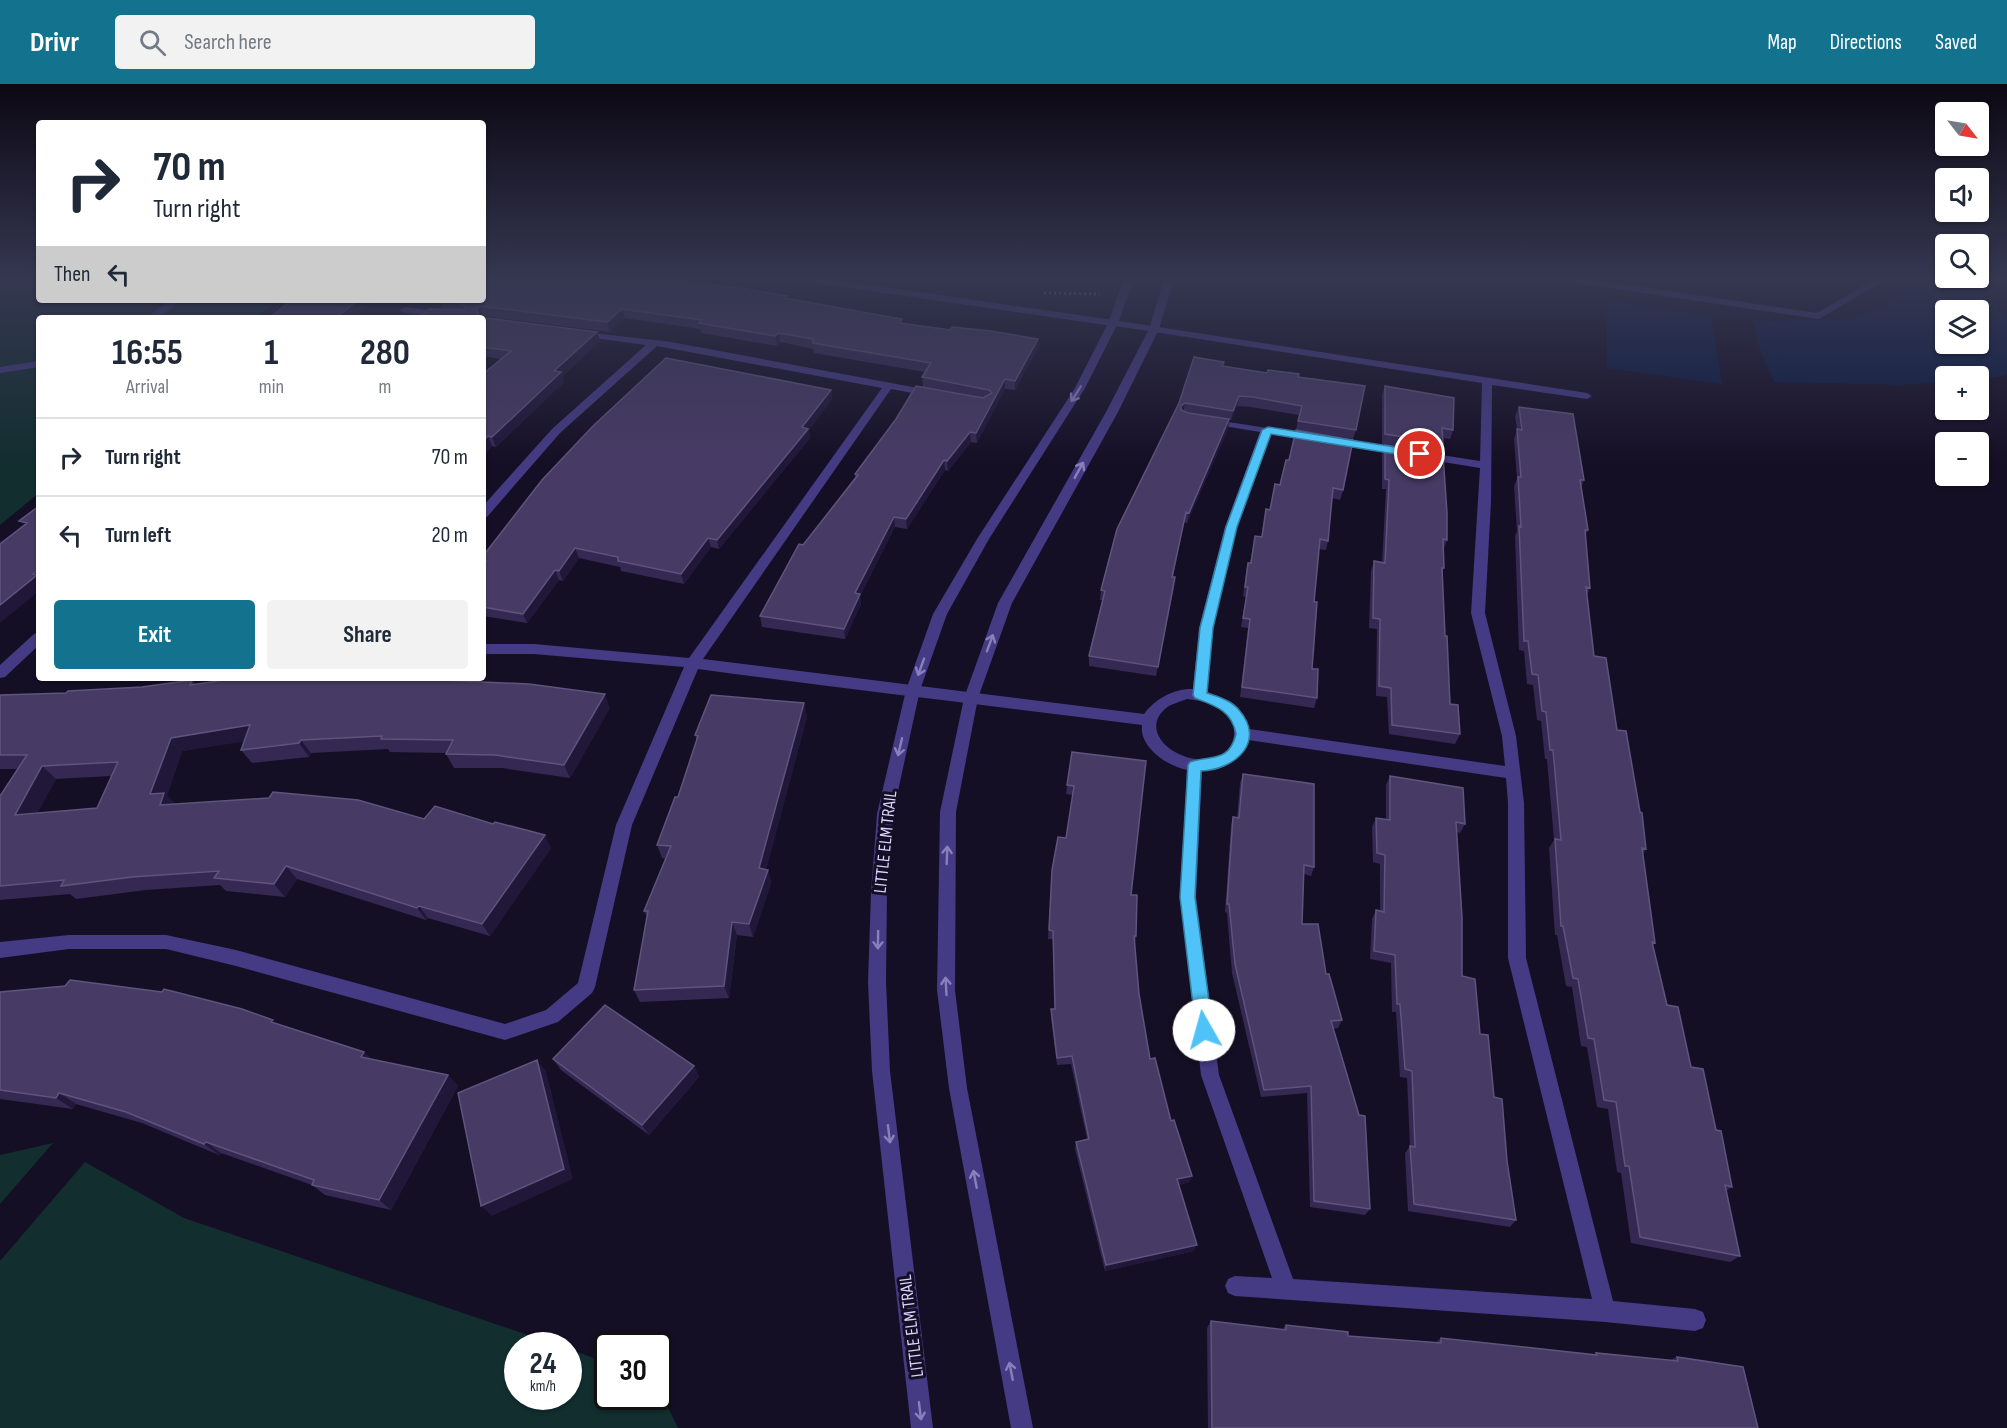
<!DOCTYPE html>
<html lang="en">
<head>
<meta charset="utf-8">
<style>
	:root { --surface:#fff; --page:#f2f2f3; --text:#1f2937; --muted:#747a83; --line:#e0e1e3; --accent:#13738f }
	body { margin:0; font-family:"Sofia Sans Condensed",sans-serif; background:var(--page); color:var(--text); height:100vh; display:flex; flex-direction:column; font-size:22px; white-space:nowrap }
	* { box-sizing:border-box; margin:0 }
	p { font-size:20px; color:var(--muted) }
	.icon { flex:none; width:33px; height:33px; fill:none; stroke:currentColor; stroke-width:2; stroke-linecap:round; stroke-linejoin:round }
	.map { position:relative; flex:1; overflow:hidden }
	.sheet { position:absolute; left:36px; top:231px; width:450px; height:366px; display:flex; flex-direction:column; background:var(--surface); border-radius:6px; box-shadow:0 2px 4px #0004 }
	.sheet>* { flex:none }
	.hud { position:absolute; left:36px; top:36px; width:450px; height:183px; border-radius:6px; box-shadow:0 2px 4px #0004; background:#fff; color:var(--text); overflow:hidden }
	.needle { width:39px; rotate:121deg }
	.buttons { position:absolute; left:1935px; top:18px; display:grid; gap:12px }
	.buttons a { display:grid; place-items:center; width:54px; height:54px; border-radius:6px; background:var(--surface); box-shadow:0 2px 4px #0004; font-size:30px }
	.speed { position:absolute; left:504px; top:1248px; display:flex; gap:12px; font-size:30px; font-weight:700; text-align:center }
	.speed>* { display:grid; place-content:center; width:78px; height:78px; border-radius:50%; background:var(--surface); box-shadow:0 2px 4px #0004; line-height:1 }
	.speed small { font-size:15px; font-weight:400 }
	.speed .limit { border:3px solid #111; border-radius:9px; background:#fff; color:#111 }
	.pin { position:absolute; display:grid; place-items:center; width:51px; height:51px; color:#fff; margin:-26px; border:3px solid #fff; border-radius:50%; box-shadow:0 2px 6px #0007 }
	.me { position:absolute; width:66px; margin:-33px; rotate:353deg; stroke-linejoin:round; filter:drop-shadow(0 0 4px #0008) }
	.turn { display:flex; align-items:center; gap:21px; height:126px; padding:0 18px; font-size:27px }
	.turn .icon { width:78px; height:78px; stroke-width:2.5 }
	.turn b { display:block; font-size:42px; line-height:51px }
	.then { display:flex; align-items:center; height:57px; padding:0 18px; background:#0003; gap:12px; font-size:22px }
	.eta { display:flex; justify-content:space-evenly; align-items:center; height:102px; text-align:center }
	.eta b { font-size:36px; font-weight:700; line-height:42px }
	.action { display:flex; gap:12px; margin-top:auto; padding:12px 18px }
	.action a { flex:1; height:69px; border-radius:6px; background:var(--accent); color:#fff; font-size:24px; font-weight:700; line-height:69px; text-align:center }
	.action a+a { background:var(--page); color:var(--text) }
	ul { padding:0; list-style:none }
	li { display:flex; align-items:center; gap:18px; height:78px; padding:0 18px; border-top:2px solid var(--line) }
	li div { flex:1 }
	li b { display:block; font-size:22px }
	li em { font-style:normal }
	header { display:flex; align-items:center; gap:36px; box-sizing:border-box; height:84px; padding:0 30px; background:var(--accent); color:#fff }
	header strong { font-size:28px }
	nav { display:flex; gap:33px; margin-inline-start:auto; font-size:21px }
	.search { width:420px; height:54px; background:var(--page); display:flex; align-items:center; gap:15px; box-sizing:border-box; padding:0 21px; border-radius:6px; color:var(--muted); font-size:22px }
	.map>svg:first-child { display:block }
	.green { fill:#122e2f }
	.water { fill:#0b1b43; fill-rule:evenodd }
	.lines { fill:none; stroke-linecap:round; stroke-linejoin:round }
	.path { stroke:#31b3b5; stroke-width:3; stroke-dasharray:2 3; stroke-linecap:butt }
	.service { fill:#443b84; fill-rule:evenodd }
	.minor { fill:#443b84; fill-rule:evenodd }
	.tertiary { fill:#443b84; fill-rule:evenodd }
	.wall { fill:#352953; fill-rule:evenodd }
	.shaded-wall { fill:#201739 }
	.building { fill:#473b65; stroke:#5e547d; stroke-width:1.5; fill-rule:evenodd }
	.oneway { stroke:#8980bb }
	.route { fill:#4fc3f7; stroke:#337fa1; stroke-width:1.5 }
	.labels { text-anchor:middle; stroke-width:6; stroke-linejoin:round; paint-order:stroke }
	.street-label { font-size:18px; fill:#ddd5fe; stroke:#150f25 }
</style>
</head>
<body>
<header>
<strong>Drivr</strong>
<div class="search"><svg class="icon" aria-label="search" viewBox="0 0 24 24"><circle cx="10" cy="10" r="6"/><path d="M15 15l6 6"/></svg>Search here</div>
<nav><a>Map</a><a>Directions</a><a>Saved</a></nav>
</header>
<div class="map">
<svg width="2007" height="1344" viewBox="0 0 2007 1344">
	<rect width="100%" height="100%" fill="#150f25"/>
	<!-- green -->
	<path class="green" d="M0 192H39V216H278L256 234H39V409L0 441Z
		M53 1059 0 1120V1071Z
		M85 1078 184 1134 557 1261 518 1262V1312H568L569 1265 607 1279 608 1312H658L659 1305 678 1344H0V1177Z"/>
	<!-- water -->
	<path class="water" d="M1927 192 1973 194 2007 233V291L1979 296 1978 292H1946L1945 298 1902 301 1774 298 1759 263 1754 237 1847 235 1872 227ZM1946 226H1978V260H1946Z
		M1607 216 1711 232 1722 300 1607 284Z"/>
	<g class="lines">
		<!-- path -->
		<path class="path" d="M1044 209 1100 210"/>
		<!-- service -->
		<path class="service" d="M782 192H808L1113 236 1118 239 1113 242 787 195Z
			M1543 192H1569L1817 229 1880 192H1892L1819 235 1548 195Z
			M170 216H182L158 234H146Z
			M39 277V283L0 289V283Z"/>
		<!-- minor -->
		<path class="minor" d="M405 223 463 231 468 234H441L401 228 400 226Z
			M1113 236 1587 309 1592 312 1587 315 1492 301 1491 418 1485 529 1516 652 1524 719 1526 874 1613 1217 1695 1225 1703 1228 1706 1236 1703 1244 1695 1247 1605 1238 1235 1212 1228 1209 1225 1202 1228 1195 1235 1192 1272 1194 1201 991 1180 813 1187 686C1168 682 1139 664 1142 641 994 622 846 605 698 585L632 741 595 903 592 909 558 938 505 956 236 882 166 865H69L0 874V858L69 851H166L236 866 505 940 546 926 578 899 616 741 684 583 534 570H483V560H534L689 574 882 304 657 262 560 349 487 433 483 434V422L552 345 646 261 579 252 575 251V247L671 258 934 307 939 310 934 313 891 305 703 575 1144 630C1155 615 1174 604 1193 605L1199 544 1225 443 1260 348 1187 336 1181 333 1183 331 1480 377 1482 299 1109 241 1108 239ZM1271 350 1480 384 1471 529 1502 652 1505 682 1249 645C1245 624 1227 614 1207 608L1213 544 1237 443ZM1187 615C1207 617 1235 625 1234 649 1234 656 1232 662 1227 666 1199 694 1131 654 1166 624 1171 620 1180 618 1187 615ZM1248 656 1506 694 1508 719V874L1592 1215 1293 1195 1219 991 1196 813 1202 687C1224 686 1240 677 1248 656Z
			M39 548V561L5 593 0 594V581L34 550Z"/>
		<!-- tertiary -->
		<path class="tertiary" d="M1125 192H1135L1118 239 1085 304 989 455 947 530 920 606 893 730 887 808 886 898 890 987 933 1344H911L872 987 868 898 871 808 877 730 906 606 933 530 977 455 1075 304 1108 239Z
			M1165 192H1175L1159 245 1118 328 1012 519 978 614 956 728 955 906 967 1004 1033 1344H1011L949 1004 937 906 940 728 964 614 998 519 1106 328 1149 245Z"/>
	</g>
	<!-- wall -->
	<path class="wall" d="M787 215 903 239 1038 264 1015 306 1005 305 977 359 971 358 948 387 945 386 907 445 895 443 860 512 861 520 845 555 762 543 760 532 803 461 855 393V390L984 314 923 303 922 293 925 288 814 269 813 265 780 258 777 262 701 249 700 245 625 234 610 248 483 232 482 233 597 248 600 257 562 293 564 298 496 363 492 362 483 371 501 275 483 272V234L443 226 439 216Z
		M1224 278 1223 282 1298 293 1356 346 1353 355 1296 346 1299 331 1251 323 1237 322 1231 336H1229L1228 345 1187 439 1184 438 1173 493 1174 503 1156 592 1089 582V572L1103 516H1100L1101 506 1179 319Z
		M1385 302 1453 346 1450 355 1442 354 1443 359 1439 368 1382 360V311Z
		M831 306 832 315 809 346 810 354 719 465 711 463 684 500 621 487 620 483 579 474 563 497 559 496 527 539 483 532V472Z
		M1519 323 1584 396 1581 404 1588 446 1585 452 1590 504 1587 511 1594 572 1617 646 1640 728 1646 765 1643 770 1655 859 1652 862 1667 921 1716 1046 1732 1103 1726 1107 1740 1172 1730 1178 1631 1159 1621 1089 1617 1088 1608 1025 1597 1023 1587 963 1581 962 1572 903 1566 902 1557 851H1555L1549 764 1554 756 1547 675H1545L1541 637 1537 636 1533 601 1527 600 1524 567 1519 566 1515 452 1517 447 1514 402 1517 395 1514 355 1517 346 1515 332Z
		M1385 361 1447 456 1444 464V484L1442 489 1445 552 1450 620 1460 650 1455 660 1389 650 1387 613 1376 612 1377 545 1369 544 1371 487 1374 477 1382 479 1386 405H1382V370Z
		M1286 376 1343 406 1340 416 1332 414 1328 457 1326 466 1319 465 1314 518 1312 585 1317 614 1314 624 1240 613 1248 544 1241 543 1246 513 1243 512 1246 489 1248 479H1250L1255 452 1261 453 1266 425 1270 426 1280 401Z
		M405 594 406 595 610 624 570 694 502 684H454L446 670 447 669 390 668 388 665 311 669 309 673 252 679 241 666 244 657 182 667 167 711 175 720 424 735 551 764 490 852 428 834 426 836 297 795 285 813 226 807 220 801 146 806 76 815 70 810 0 816V712L17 685H0V611L66 609 142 603 192 596 195 600ZM111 692 97 724 37 729 56 695Z
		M804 619 807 633 766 785 768 786 771 799 753 853 737 851 729 914 640 918 634 906 647 833 644 827 666 775 662 774 657 761 678 713 697 657 695 651Z
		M1072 668 1131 811 1136 852 1135 860 1139 910 1150 975 1171 1037 1192 1092 1189 1098 1179 1101 1194 1167 1105 1187 1075 1065 1076 1058 1087 1055 1071 980 1057 981 1051 933V925H1055L1053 855H1048L1052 786 1066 754 1073 711 1066 710Z
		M1243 690 1314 783 1311 792 1304 790 1302 840 1326 890 1342 936 1338 944 1333 945 1370 1125 1365 1131 1310 1123 1307 1009 1261 1013 1232 889 1227 829 1225 828 1231 742 1233 733 1237 734 1240 699Z
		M1390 692 1465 740 1460 749 1457 748 1462 892 1480 950 1494 1013 1507 1077 1516 1136 1510 1143 1408 1127 1405 1069 1410 1062 1407 994 1400 993 1396 928H1392L1391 879 1370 875 1372 835 1376 826 1380 827V780L1373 778 1372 743 1376 734 1386 735V701Z
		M0 908 277 939 364 968 372 976 448 991 458 1002 391 1126 325 1111 312 1101 221 1069 219 1071 142 1039 76 1020 73 1025 0 1015Z
		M553 975 694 982 699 993 649 1051 561 986Z
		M1211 1237 1282 1246 1286 1241 1348 1252 1436 1258 1441 1254 1593 1271 1596 1269 1670 1276 1677 1273 1758 1344H1208L1207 1244Z"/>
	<!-- shaded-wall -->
	<path class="shaded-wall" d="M358 216H374L353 234H336Z
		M480 222 483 232 481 234H480L477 224Z
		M622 225 625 234 610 248 607 238Z
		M597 248 600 257 562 293 564 298 496 363 492 353 554 287Z
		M779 249 780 258 777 262 775 252Z
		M1038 255V264L1015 306V297Z
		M1005 295V305L977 359 976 349Z
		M831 306 832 315 809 346 810 354 719 465 717 456Z
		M1239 312 1237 322 1231 336 1233 327Z
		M1185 319 1183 329 1179 331 1181 322Z
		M1229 335 1228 345 1187 439 1189 429Z
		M970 348 971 358 948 387 947 377Z
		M488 352 492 362 483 371V357Z
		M944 376 945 386 907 445 906 435Z
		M894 433 895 443 860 512 861 520 845 555 844 545 855 509Z
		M708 454 711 463 684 500 681 490Z
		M575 464 579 474 563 497 559 487Z
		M39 486V507L0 539V521Z
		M555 486 559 496 527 539 523 530Z
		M605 610 610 624 570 694 564 681Z
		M804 619 807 633 763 798 759 784Z
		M250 641 261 655 182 667 167 711 177 722 172 734 150 710 171 654Z
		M301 656 311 669 309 673 299 659Z
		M42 682 56 695 29 744 15 731Z
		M545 751 551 764 490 852 482 840Z
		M286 782 297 795 285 813 274 800Z
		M768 786 771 799 753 853 749 840Z
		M419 822 428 834 426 836 417 824Z
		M732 838 737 851 729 914 724 902Z
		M364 968 376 980 361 973Z
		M537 976 546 987 573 1095 492 1132 481 1122Z
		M694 982 699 993 649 1051 642 1041Z
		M448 991 458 1002 391 1126 379 1116Z
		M59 1009 76 1020 73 1025 56 1014Z
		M206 1058 221 1069 219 1071 204 1060Z
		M1192 1092 1189 1098 1175 1102 1177 1095Z
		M1197 1161 1194 1167 1105 1187 1106 1181Z"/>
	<!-- building -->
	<path class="building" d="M483 192H648L747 205 787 212 784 214 902 235 900 239 950 246 952 243 991 247 1038 255 1015 297 1005 295 976 349 970 348 947 377 944 376 906 435 894 433 855 509 860 510 844 545 760 532 799 460 803 461 858 391 855 390 896 335 916 302 983 314 992 309 989 306 922 293 931 279 813 259V255L779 249 775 252 699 239 702 236 622 225 607 238 480 222 477 224 479 233 597 248 554 287 561 288 492 353 488 352 483 357V290L511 267 483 263V234H419L429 225 466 226 465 222 460 219 440 216H483Z
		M292 216H358L336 234H269Z
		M1194 273 1224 278 1222 282 1267 289 1268 286 1299 290 1298 293 1365 302 1356 346 1298 337 1302 322 1253 313 1239 312 1233 327 1185 319 1181 322V326L1188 329 1229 335 1189 429 1186 428 1172 493H1175L1158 583 1089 572 1105 507 1101 506 1117 445 1179 319Z
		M666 274 831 306 802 343 808 345 717 456 708 454 681 490 618 477V473L575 464 559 487 555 486 523 530 483 523V480L486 477 483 476V472L542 396 593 342Z
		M1385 302 1454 314 1453 346 1442 344 1443 359 1385 350Z
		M1519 323 1573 330 1584 396H1580L1588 446H1585L1590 504 1586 503 1594 572 1606 574 1617 646 1626 647 1640 728 1642 729 1646 765 1642 764 1655 859 1652 858 1667 921 1678 923 1691 983 1703 985 1716 1046 1721 1047 1732 1103 1725 1101 1740 1172 1640 1153 1629 1082H1625L1616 1018 1604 1016 1594 955 1588 954 1578 895 1573 894 1563 842H1561L1555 755 1561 756 1553 666H1550L1546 628 1542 627 1538 591 1532 590 1528 557H1524L1519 442 1521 443 1518 393H1521L1517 345 1522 346Z
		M1296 346 1353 356 1343 406 1333 404 1328 457 1320 455 1314 518H1317L1312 585H1318L1317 614 1242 603 1250 535 1243 534 1248 503H1245L1248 479H1251L1255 452 1262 453 1266 425 1270 426 1275 400 1280 401 1286 376H1289Z
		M1385 361 1443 370 1447 429V456L1443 455 1444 484H1442L1445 552H1447L1450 620 1458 621 1460 650 1392 641 1391 604 1379 602 1380 535 1373 534 1374 477 1385 479 1389 396 1385 395Z
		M39 422V486L33 490 37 491 0 521V460L27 439 19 437Z
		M238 594H395L529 600 605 610 564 681 495 671 446 670 453 656 381 655 382 652 301 656 299 659 241 666 250 641 171 654 150 710 164 709 160 721 269 714 273 708 358 716 424 735 435 722 493 740 495 738 545 751 482 840 419 822 417 824 286 782 274 800 214 794 219 787 132 793 61 802 64 796 0 802V712L27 671H0V611L66 609 68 607 142 603 192 596 190 601ZM118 678 97 724 15 731 42 682Z
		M711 611 804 619 759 784 768 786 749 840 732 838 724 902 634 906 648 827H644L671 762 657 761 675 713H678L698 652 695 651Z
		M1072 668 1146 677 1131 811H1137L1136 852H1134L1139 910 1150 975 1155 974 1171 1037 1174 1036 1192 1092 1177 1095 1197 1161 1106 1181 1076 1058 1089 1055 1072 972 1057 974 1051 925H1055L1053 847 1049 846 1052 786 1058 753 1066 754 1074 702 1067 701Z
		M1243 690 1314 700V783L1304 781 1302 840H1318L1326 890H1329L1342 936 1331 937 1359 1031 1365 1032 1370 1125 1314 1117 1311 1002 1264 1006 1235 880 1229 820H1227L1233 733 1239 734Z
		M1390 692 1463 704 1465 740 1456 738 1462 833V892L1475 895 1480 950 1488 951 1494 1013 1502 1015 1507 1077 1516 1136 1414 1120 1410 1062 1415 1063 1412 987 1405 985 1400 920H1397L1395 871 1374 867 1376 826 1384 828 1385 771 1377 769 1376 734 1390 736Z
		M70 896 162 908 164 905 242 925 273 936 271 938 364 968 361 973 448 991 379 1116 312 1101 314 1096 206 1058 204 1060 126 1028 59 1009 56 1014 0 1006V908L65 902Z
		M605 921 694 982 642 1041 553 975Z
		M537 976 564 1085 481 1122 458 1009Z
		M1211 1237 1286 1246V1241L1348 1248V1252L1441 1259V1254L1597 1271 1596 1269 1678 1277 1677 1273 1743 1283 1758 1344H1212Z"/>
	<!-- one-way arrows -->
	<defs><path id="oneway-shaft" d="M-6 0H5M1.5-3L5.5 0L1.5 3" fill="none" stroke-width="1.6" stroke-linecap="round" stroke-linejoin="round" transform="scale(1.5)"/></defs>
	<g class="oneway">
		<use href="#oneway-shaft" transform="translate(1076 310) rotate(122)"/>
		<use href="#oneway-shaft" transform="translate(1079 386) rotate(-61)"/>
		<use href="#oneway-shaft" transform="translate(990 559) rotate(-70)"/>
		<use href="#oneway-shaft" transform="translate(921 583) rotate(110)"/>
		<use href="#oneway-shaft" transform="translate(900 663) rotate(103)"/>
		<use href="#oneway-shaft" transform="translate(947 771) rotate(-88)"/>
		<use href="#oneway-shaft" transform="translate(878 856) rotate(91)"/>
		<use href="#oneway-shaft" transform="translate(946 902) rotate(-93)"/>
		<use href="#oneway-shaft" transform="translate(889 1050) rotate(83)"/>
		<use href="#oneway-shaft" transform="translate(975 1095) rotate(-101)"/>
		<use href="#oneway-shaft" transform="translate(1011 1287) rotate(-101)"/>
		<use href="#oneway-shaft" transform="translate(920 1327) rotate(83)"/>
	</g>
	<!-- sky -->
	<linearGradient id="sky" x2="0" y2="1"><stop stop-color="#0c0814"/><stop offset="0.51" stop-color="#353751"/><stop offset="1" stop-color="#353751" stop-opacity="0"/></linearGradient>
	<rect width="2007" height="380" fill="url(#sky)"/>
	<!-- route -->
	<path class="route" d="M1268 343 1420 367 1425 370 1420 374 1271 350 1237 443 1213 544 1207 609C1218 613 1231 616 1239 626 1267 658 1234 686 1201 687L1195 813 1213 946 1210 952 1204 954 1199 952 1196 946 1180 813 1188 681 1190 678C1211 671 1229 679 1236 650 1232 627 1216 622 1195 614L1193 611 1200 544 1226 443 1262 346Z"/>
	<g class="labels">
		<!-- street labels -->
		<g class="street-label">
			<text transform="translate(885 758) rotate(-84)" y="6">LITTLE ELM TRAIL</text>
			<text transform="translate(911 1242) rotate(-97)" y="6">LITTLE ELM TRAIL</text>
		</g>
	</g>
</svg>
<div class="buttons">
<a><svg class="needle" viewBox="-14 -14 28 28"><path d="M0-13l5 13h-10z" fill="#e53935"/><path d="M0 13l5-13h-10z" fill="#747a83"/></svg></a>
<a><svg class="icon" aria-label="sound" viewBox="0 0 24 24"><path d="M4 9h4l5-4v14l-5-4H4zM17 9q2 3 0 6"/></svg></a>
<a><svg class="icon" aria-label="search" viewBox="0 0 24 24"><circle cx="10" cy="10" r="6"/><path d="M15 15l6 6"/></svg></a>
<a><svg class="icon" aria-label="layers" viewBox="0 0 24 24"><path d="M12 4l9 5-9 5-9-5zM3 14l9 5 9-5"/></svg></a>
<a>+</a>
<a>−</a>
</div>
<div class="speed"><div>24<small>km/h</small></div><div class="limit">30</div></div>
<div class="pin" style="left:1420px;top:370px;background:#d93025"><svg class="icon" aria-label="arrive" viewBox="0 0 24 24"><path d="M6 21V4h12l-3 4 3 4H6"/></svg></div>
<svg class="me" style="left:1204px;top:946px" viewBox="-20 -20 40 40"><circle r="19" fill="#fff"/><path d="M0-13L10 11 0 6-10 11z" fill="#4fc3f7"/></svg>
<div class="hud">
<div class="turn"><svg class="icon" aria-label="right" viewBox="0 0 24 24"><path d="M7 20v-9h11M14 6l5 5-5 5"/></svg><div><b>70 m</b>Turn right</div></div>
<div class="then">Then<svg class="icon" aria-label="left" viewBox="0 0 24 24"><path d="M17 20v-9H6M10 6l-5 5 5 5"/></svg></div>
</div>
<section class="sheet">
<div class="eta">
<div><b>16:55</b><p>Arrival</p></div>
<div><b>1</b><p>min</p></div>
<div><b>280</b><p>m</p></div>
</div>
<ul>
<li><svg class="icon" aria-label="right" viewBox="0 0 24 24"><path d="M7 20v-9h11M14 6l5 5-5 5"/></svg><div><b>Turn right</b></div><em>70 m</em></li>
<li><svg class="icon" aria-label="left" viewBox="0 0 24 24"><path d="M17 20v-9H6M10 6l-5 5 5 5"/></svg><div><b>Turn left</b></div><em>20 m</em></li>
</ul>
<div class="action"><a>Exit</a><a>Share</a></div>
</section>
</div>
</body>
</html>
